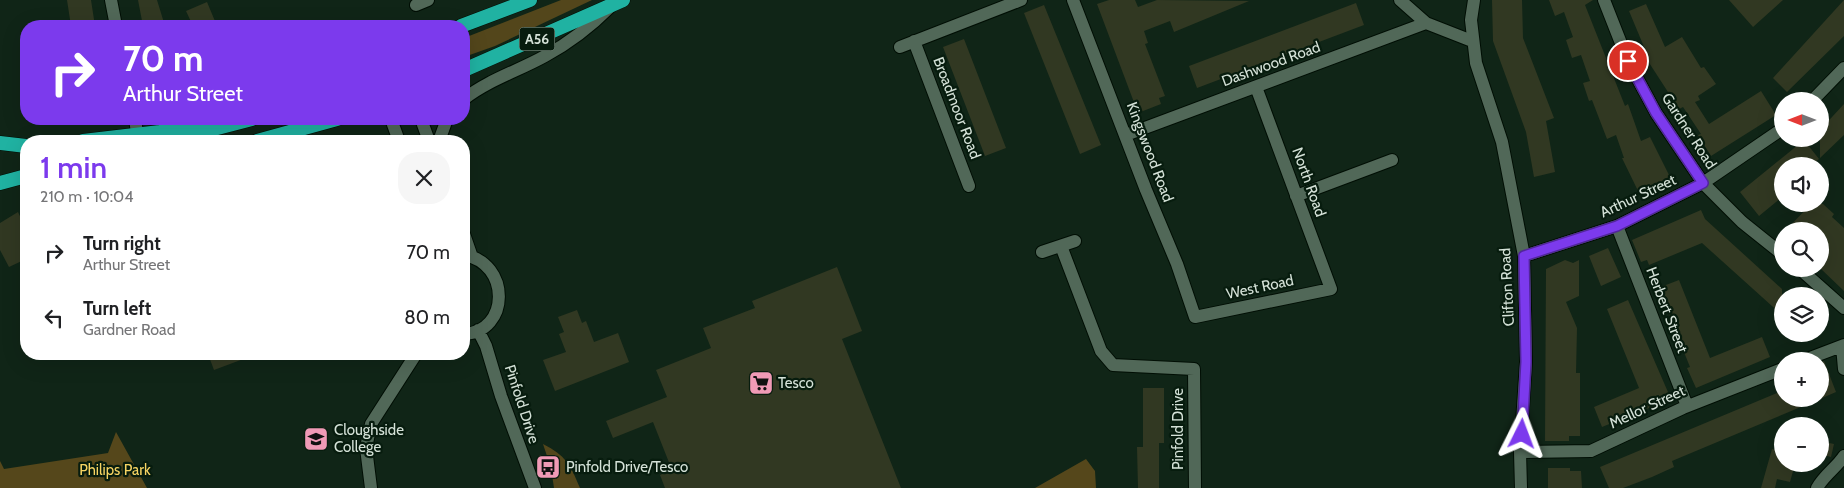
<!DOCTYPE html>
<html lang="en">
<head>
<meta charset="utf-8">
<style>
	:root { --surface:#fff; --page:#f6f6f6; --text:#202124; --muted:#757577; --accent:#7c3aed }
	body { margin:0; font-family:Cabin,sans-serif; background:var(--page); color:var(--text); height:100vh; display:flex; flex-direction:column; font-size:19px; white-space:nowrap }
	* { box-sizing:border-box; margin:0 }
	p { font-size:16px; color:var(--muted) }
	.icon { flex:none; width:28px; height:28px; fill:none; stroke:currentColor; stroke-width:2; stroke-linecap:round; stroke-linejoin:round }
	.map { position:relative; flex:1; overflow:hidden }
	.sheet { position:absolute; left:20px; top:135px; width:450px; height:225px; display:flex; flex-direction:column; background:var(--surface); border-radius:20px; box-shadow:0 5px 20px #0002 }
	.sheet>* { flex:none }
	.guide { position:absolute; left:20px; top:20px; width:450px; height:105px; border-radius:20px; box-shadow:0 5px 20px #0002; background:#7c3aed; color:#fff; overflow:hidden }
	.needle { width:32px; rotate:270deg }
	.controls { position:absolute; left:1774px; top:92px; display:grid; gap:10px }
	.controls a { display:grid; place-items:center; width:55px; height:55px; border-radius:50%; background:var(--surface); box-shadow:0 5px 20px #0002; font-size:25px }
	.pin { position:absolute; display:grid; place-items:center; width:42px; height:42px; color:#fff; margin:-21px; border:2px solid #fff; border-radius:50%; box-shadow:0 1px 5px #0007 }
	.me { position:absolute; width:55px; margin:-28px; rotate:3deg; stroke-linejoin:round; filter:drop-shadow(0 0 4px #0008) }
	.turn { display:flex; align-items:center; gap:18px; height:105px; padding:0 20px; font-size:22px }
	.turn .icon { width:65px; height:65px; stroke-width:2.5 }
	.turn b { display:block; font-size:35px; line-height:42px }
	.round { display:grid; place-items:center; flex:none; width:52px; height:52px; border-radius:20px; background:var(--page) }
	.overview { display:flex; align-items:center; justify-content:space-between; height:85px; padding:0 20px }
	h1 { font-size:30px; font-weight:600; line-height:38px; color:var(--accent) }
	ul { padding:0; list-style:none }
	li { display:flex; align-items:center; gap:15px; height:65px; padding:0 20px }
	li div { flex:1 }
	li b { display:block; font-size:19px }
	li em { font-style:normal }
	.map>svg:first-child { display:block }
	.green { fill:#53461b }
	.forest { fill:#55471b }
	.building { fill:#313822 }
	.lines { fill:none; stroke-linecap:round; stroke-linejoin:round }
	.minor-casing { stroke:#000e04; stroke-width:14 }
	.trunk-casing { stroke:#000e04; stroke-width:15 }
	.minor { stroke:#516858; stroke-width:12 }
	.trunk { stroke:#20b2a2; stroke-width:14 }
	.route-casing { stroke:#51269a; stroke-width:12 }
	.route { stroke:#7c3aed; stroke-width:9 }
	.labels { text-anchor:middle; stroke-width:4.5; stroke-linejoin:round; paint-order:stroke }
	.shield { fill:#071c0e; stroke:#97a79b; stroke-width:1 }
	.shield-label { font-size:14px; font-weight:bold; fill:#d5e2d8 }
	.street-label { font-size:15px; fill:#d5e2d8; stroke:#071c0e }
	.poi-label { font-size:15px; fill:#d5e2d8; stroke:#071c0e; text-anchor:start }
	.park-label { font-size:15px; fill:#f7d463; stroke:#071c0e }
</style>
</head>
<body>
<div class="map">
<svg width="1844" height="488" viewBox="0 0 1844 488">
	<rect width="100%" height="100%" fill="#102517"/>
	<!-- green -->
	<path class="green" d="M561 0H592L495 46 464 57V38Z
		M543 444C566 456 570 464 580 488H554L551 468Z"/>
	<!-- forest -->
	<path class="forest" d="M116 432 147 488H0V461L4 469 108 453Z
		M1086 459 1095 471 1096 488H1035Z"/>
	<!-- building -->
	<path class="building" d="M67 0H91L95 26H71Z
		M138 0H157L165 26H143Z
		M1109 0H1135L1138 7 1157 0 1249 1 1174 32 1170 21 1144 31 1148 43 1145 44 1165 96 1159 98 1161 104 1138 113 1097 4Z
		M1492 0H1522L1523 38 1554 118 1546 121 1555 172 1534 177 1526 132 1493 41Z
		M1549 0H1593L1585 5 1625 106 1628 104 1641 141 1650 137 1671 179 1640 195 1622 158H1624L1616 135 1607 139 1592 100 1589 101 1583 83 1590 81 1581 55 1572 58 1566 40 1573 37 1564 12 1555 16Z
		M1729 0H1783L1753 27Z
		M1844 0V36L1787 92 1773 78Z
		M207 2 217 26H193L186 11Z
		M1356 3 1364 25 1197 88 1189 66Z
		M1646 4 1665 47 1682 37 1701 68 1704 67 1716 84 1698 96 1700 100 1695 102 1709 124 1761 91 1776 115 1711 156 1698 135 1701 134 1683 107 1679 109 1644 55 1647 54 1629 11Z
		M1044 5 1101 145 1080 154 1024 13Z
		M964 39 1006 148 985 156 943 47Z
		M1844 104V135L1820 158V130Z
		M1804 140 1819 159 1810 166H1782V197L1759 216 1740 192Z
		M1811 204H1823L1834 214 1832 217 1844 228V291L1820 268V231H1785Z
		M1701 210 1705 219 1782 289V315L1702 243 1649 265 1647 260 1641 262 1632 240Z
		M18 212 26 229V259L9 267 0 250V223Z
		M1608 248 1621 277 1601 286 1589 256Z
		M1565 260 1573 263 1579 260V296L1566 302 1577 328 1576 373H1580V436H1569V441H1545L1546 269Z
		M837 267 862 331 842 339 901 488H665L660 475 672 470 653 422 613 438 606 421 667 397 656 370 711 348 703 328 755 308 752 301Z
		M1679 280 1710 358 1762 337 1770 357 1696 388 1687 368 1690 367 1658 288Z
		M1628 300 1671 399 1602 427 1594 407 1639 388 1607 309Z
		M577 310 582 323 586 321 594 342 618 333 629 362 555 391 543 360 566 352 559 334 564 332 558 317Z
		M208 354H254V355L214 370Z
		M1824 361 1836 392 1820 399V363Z
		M1143 388H1164V443H1159V488H1138L1137 447H1143Z
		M1782 391V399H1820L1672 461 1674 467 1652 477 1623 488H1609L1600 467Z
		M1820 441 1834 444 1831 457 1820 454Z
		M1772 449 1782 452V464H1795L1790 482 1777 479 1775 488H1761Z
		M1548 468H1570V471H1581L1582 488H1548Z"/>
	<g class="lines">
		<defs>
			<path id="minor" d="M111 0 116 26
				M1073 0 1146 190 1177 264 1195 317 1331 289 1256 87
				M1400 0 1426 23 1472 41
				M1474 0 1471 20 1476 63 1502 142 1524 256 1526 362 1520 452 1521 488
				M1604 0 1628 61 1656 113 1703 183 1742 222 1782 254
				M416 5 428 0
				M914 41 969 186
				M900 47 1021 0
				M464 99C488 80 518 71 545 56 569 43 591 26 610 7
				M1812 101 1844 68
				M135 119 137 133
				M391 119 399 141
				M421 119 429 141
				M1126 135 1426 23
				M439 141 447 119
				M1296 196 1392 160
				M1617 226 1687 406
				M464 234 472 257
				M1061 246 1101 351 1113 365 1194 369 1195 488
				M1042 252 1075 241
				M464 255C511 263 510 332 464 334
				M1524 256 1617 226 1703 183 1782 129
				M1800 269 1844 308
				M478 330 486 346 501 396 535 488
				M1842 346 1844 369
				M1802 361 1844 345
				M1520 452 1591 451 1683 408 1782 369
				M371 488 366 448 371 424 416 354
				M1817 488C1824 475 1836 468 1844 456"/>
			<path id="trunk" d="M461 26 530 0
				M464 70 623 0
				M178 131 202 132 252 119
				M83 141 160 132 209 119
				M257 141 337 119
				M0 143 26 146
				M0 183 26 176"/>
		</defs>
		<!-- minor casing -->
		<use href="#minor" class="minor-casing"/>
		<!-- trunk casing -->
		<use href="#trunk" class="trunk-casing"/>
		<!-- minor -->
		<use href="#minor" class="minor"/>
		<!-- trunk -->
		<use href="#trunk" class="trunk"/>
	</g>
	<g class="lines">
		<defs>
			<path id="route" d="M1522 434 1526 362 1524 256 1617 226 1703 183 1656 113 1628 61"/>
		</defs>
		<!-- route casing -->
		<use href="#route" class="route-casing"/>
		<!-- route -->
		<use href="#route" class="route"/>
	</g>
	<!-- icons -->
	<defs>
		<symbol id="supermarket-square" viewBox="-11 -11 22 22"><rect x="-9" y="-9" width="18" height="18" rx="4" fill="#f09ab6" stroke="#071c0e"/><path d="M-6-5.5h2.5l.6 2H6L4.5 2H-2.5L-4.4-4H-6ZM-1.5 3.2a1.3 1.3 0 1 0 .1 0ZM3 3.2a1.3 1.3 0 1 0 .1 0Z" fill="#111"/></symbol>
		<symbol id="school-square" viewBox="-11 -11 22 22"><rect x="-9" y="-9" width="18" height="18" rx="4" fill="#f09ab6" stroke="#071c0e"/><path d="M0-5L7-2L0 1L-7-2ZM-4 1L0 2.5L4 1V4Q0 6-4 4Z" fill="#111"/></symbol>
		<symbol id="bus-square" viewBox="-11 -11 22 22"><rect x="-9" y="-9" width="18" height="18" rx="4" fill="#f09ab6" stroke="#071c0e"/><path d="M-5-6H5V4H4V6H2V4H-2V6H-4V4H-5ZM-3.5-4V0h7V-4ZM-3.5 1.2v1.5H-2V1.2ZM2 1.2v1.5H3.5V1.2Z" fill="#111"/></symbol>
	</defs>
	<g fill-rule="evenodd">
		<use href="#supermarket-square" x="747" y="369" width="28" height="28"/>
		<use href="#school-square" x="302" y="425" width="28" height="28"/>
		<use href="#bus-square" x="534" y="453" width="28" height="28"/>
	</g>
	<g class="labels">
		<!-- shield labels -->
		<rect class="shield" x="519.5" y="27.5" width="35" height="23" rx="4"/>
		<g class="shield-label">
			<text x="537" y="44">A56</text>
		</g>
		<!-- street labels -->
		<g class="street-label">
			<text transform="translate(1271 64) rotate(-20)" y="5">Dashwood Road</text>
			<text transform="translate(957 108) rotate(69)" y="5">Broadmoor Road</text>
			<text transform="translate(1689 131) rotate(57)" y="5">Gardner Road</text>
			<text transform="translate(1150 152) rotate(69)" y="5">Kingswood Road</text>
			<text transform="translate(1309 182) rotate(70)" y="5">North Road</text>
			<text transform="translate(1638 196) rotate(-25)" y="5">Arthur Street</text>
			<text transform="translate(1260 287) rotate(-12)" y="5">West Road</text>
			<text transform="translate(1507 287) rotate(-93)" y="5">Clifton Road</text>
			<text transform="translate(1667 310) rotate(69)" y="5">Herbert Street</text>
			<text transform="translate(522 404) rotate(72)" y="5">Pinfold Drive</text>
			<text transform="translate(1647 407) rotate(-25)" y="5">Mellor Street</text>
			<text transform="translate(1178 429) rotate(-90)" y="5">Pinfold Drive</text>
		</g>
		<!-- poi labels -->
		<g class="poi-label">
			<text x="778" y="388">Tesco</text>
			<text x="334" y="435">Cloughside<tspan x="334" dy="17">College</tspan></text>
			<text x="566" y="472">Pinfold Drive/Tesco</text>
		</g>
		<!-- park labels -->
		<g class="park-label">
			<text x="115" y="475">Philips Park</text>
		</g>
	</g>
</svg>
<div class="controls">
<a><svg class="needle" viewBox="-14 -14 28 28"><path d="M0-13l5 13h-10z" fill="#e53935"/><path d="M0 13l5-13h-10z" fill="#757577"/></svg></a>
<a><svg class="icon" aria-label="sound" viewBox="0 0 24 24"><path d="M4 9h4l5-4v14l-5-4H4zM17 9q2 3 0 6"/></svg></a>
<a><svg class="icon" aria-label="search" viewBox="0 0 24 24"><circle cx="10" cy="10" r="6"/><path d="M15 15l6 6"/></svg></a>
<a><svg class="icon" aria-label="layers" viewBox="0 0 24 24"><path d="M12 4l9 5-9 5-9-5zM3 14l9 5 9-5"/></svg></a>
<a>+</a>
<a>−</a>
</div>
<div class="pin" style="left:1628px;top:61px;background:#d93025"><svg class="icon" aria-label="arrive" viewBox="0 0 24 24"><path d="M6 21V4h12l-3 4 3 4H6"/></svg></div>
<svg class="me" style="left:1522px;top:434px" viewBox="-20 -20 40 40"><path d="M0-17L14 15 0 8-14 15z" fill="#7c3aed" stroke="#fff" stroke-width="4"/></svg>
<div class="guide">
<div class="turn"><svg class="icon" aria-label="right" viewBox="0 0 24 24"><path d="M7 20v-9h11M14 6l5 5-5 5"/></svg><div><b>70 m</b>Arthur Street</div></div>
</div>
<section class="sheet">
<div class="overview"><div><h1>1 min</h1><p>210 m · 10:04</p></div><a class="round"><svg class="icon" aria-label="close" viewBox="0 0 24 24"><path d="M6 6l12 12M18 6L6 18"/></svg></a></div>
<ul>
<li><svg class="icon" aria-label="right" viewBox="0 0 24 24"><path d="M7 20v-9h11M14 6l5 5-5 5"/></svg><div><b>Turn right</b><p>Arthur Street</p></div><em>70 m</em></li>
<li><svg class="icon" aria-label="left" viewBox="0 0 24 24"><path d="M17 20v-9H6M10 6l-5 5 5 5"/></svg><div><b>Turn left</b><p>Gardner Road</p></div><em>80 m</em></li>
</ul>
</section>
</div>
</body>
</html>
